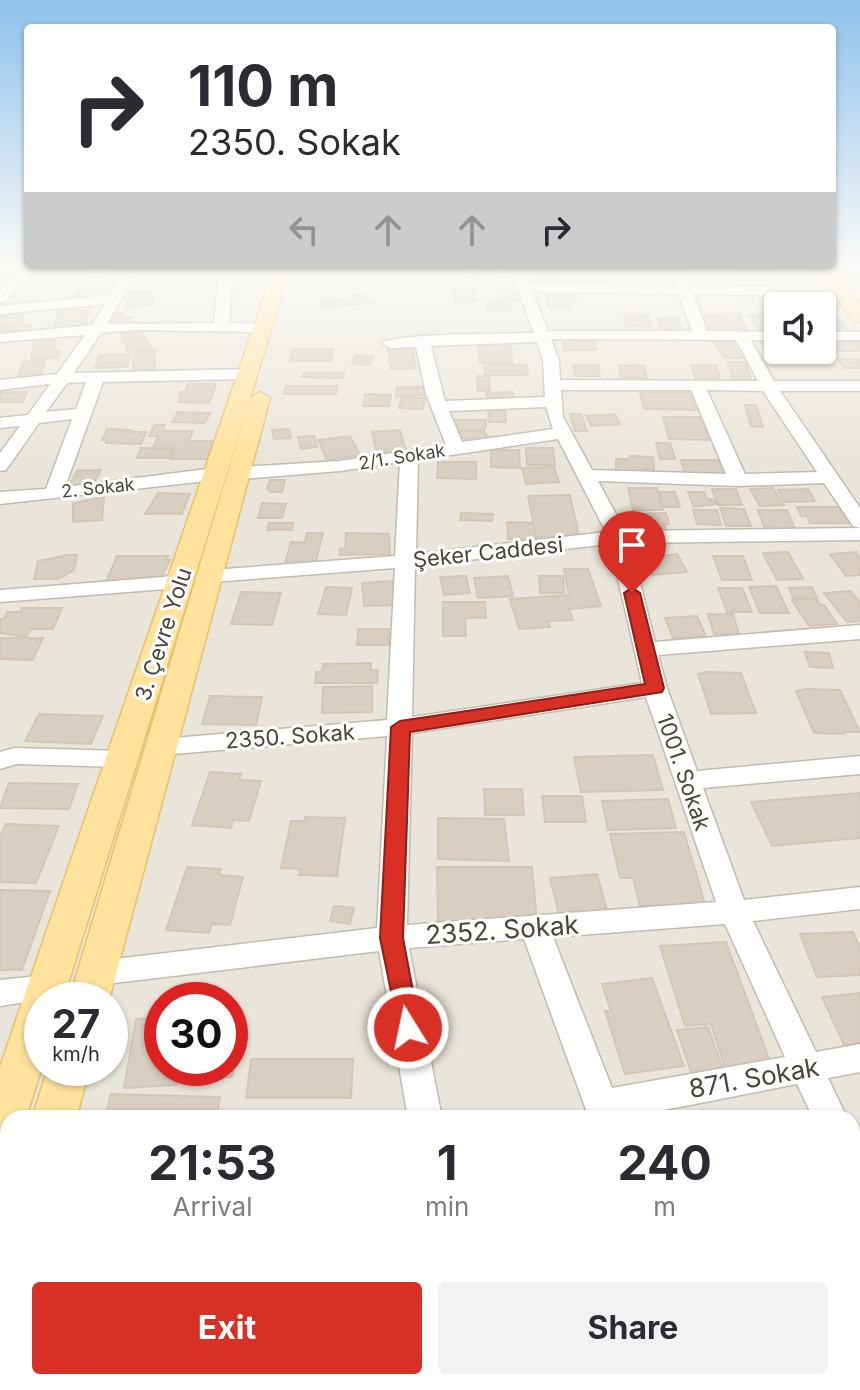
<!DOCTYPE html>
<html lang="en">
<head>
<meta charset="utf-8">
<style>
	:root { --surface:#fff; --page:#f2f2f3; --text:#2b2b33; --muted:#7c7c81; --accent:#d93025 }
	body { margin:0; font-family:Inter,sans-serif; background:var(--page); color:var(--text); height:100vh; display:flex; flex-direction:column; font-size:30px; white-space:nowrap }
	* { box-sizing:border-box; margin:0 }
	p { font-size:26px; color:var(--muted) }
	.icon { flex:none; width:44px; height:44px; fill:none; stroke:currentColor; stroke-width:2; stroke-linecap:round; stroke-linejoin:round }
	.map { position:relative; flex:1; overflow:hidden }
	.drawer { position:absolute; left:0px; top:1110px; width:860px; height:280px; display:flex; flex-direction:column; background:var(--surface); border-radius:24px 24px 0 0; box-shadow:0 2px 6px #0004 }
	.drawer>* { flex:none }
	.top-card { position:absolute; left:24px; top:24px; width:812px; height:244px; border-radius:8px; box-shadow:0 2px 6px #0004; background:#fff; color:var(--text); overflow:hidden }
	.tools { position:absolute; left:764px; top:292px; display:grid; gap:16px }
	.tools a { display:grid; place-items:center; width:72px; height:72px; border-radius:8px; background:var(--surface); box-shadow:0 2px 6px #0004; font-size:40px }
	.speed { position:absolute; left:24px; top:982px; display:flex; gap:16px; font-size:40px; font-weight:700; text-align:center }
	.speed>* { display:grid; place-content:center; width:104px; height:104px; border-radius:50%; background:var(--surface); box-shadow:0 2px 6px #0004; line-height:1 }
	.speed small { font-size:20px; font-weight:400 }
	.speed .limit { border:12px solid #d22; background:#fff; color:#111 }
	.pin { position:absolute; display:grid; place-items:center; width:68px; height:68px; color:#fff; margin:-82px -34px; border-radius:50% 50% 50% 0; rotate:-45deg; box-shadow:0 0 8px #0007 }
	.pin .icon { rotate:45deg }
	.me { position:absolute; width:88px; margin:-44px; rotate:350deg; stroke-linejoin:round; filter:drop-shadow(0 0 6px #0008) }
	.turn { display:flex; align-items:center; gap:28px; height:168px; padding:0 32px; font-size:36px }
	.turn .icon { width:104px; height:104px; stroke-width:2.5 }
	.turn b { display:block; font-size:56px; line-height:68px }
	.lanes { display:flex; align-items:center; height:76px; padding:0 32px; background:#0003; justify-content:center; gap:40px; direction:ltr }
	.lanes .off { opacity:.35 }
	.eta { display:flex; justify-content:space-evenly; align-items:center; height:136px; text-align:center }
	.eta b { font-size:48px; font-weight:700; line-height:56px }
	.button { display:flex; gap:16px; margin-top:auto; padding:16px 32px }
	.button a { flex:1; height:92px; border-radius:8px; background:var(--accent); color:#fff; font-size:32px; font-weight:700; line-height:92px; text-align:center }
	.button a+a { background:var(--page); color:var(--text) }
	.map>svg:first-child { display:block }
	.residential { fill:#eae5da; fill-rule:evenodd }
	.green { fill:#d2eab5 }
	.building { fill:#d8cfc1; stroke:#d3c7b4; stroke-width:2 }
	.lines { fill:none; stroke-linecap:round; stroke-linejoin:round }
	.minor-casing { stroke:#c2bbae; stroke-width:3 }
	.major-casing { stroke:#e6c16a; stroke-width:3 }
	.minor { fill:#fff; fill-rule:evenodd }
	.major { fill:#ffe39c; fill-rule:evenodd }
	.route { fill:#d93025; stroke:#8d1f18; stroke-width:2 }
	.labels { text-anchor:middle; stroke-width:6; stroke-linejoin:round; paint-order:stroke }
	.far-street-label { font-size:18px; fill:#4b4439; stroke:#fff }
	.street-label { font-size:22px; fill:#4b4439; stroke:#fff }
	.near-street-label { font-size:26px; fill:#4b4439; stroke:#fff }
</style>
</head>
<body>
<div class="map">
<svg width="860" height="1390" viewBox="0 0 860 1390">
	<rect width="100%" height="100%" fill="#f6f3ec"/>
	<!-- residential -->
	<path class="residential" d="M0 268H860V1390H0ZM778 306H822V350H778ZM42 1000H110V1068H42ZM162 1000H230V1068H162ZM8 1118H852V1382H8Z"/>
	<!-- green -->
	<path class="green" d="M683 268H736L744 288 687 286Z"/>
	<!-- building -->
	<path class="building" d="M93 268H114L106 280H85L86 278H83Z
		M772 268 806 269 811 277 776 276Z
		M496 269H510L513 281H499Z
		M459 270H481L482 278H475L476 282H460Z
		M534 275H561L564 284H538Z
		M453 286H474L477 302 455 303Z
		M498 287H516V292L511 294H521L522 301H500Z
		M80 288H106L101 296H74Z
		M151 291 154 305 126 307 125 296H129V292Z
		M351 295H365L366 300H374V303L322 308 321 301 352 300Z
		M546 295H574L576 301H569L570 308 548 307Z
		M487 302H505V305H511L512 310H488Z
		M92 306V316H86L87 326 54 329 58 311Z
		M123 313 122 317H132L129 323 109 324 113 314Z
		M23 314V324L0 326V316Z
		M624 314 648 315 651 327 625 326Z
		M739 314 747 329H710L703 315Z
		M778 314V329H758L750 315Z
		M824 315H834L851 333H822Z
		M677 317 682 332H661L657 319Z
		M32 325 30 332 0 334 1 327Z
		M142 331 151 348 127 351 121 333Z
		M55 338 54 352 60 351 59 357 31 360 35 339Z
		M714 341H735L746 358H725Z
		M595 342 597 350H564L563 343Z
		M761 342H778V350L812 352H767Z
		M831 342H859L860 351H836Z
		M478 343 511 344 512 363H480Z
		M398 346H412L416 368 391 369 388 349H398Z
		M293 349H333L331 361H290Z
		M155 350V370L133 371 134 351Z
		M131 354 127 367 95 368 100 355Z
		M355 355 373 356 370 365 352 364Z
		M838 359H860V368H844Z
		M45 361 40 378 17 379 23 362Z
		M727 362H745L752 382 734 381Z
		M484 365H526L528 375H485Z
		M573 365H598L600 376H575Z
		M619 365 644 366 647 378 621 377Z
		M692 365H716L720 378H695Z
		M303 373H344L343 378 302 377Z
		M477 376H489L490 391H478Z
		M188 384H216L209 403 179 402 180 392H185Z
		M286 386H337L336 394H284Z
		M397 387H424V395L396 397Z
		M1 392H27L22 402H0Z
		M512 392 517 402 490 403 486 393Z
		M640 393H693L699 410 644 409Z
		M365 394 391 395 389 406H364Z
		M402 397 425 398 423 409 399 408Z
		M745 405H756L763 427 751 426Z
		M488 410H505L506 422H489Z
		M178 412 210 413 205 423 172 422Z
		M570 414H581L587 431H575Z
		M615 414 620 424 591 426 586 416Z
		M663 417H701L709 440 669 439Z
		M455 420H486V426L484 431H459Z
		M154 425H165L163 431H193L189 441H213L208 459H171L175 448H153L158 436H149Z
		M107 429 130 430 128 432H146L141 444 106 443 107 440H102Z
		M289 429 291 438 274 439 272 430Z
		M400 430 406 451 377 453 372 432Z
		M459 431H484L487 437H494L495 442 472 443 471 440 462 438Z
		M314 436 317 447 301 449 298 437Z
		M350 436 360 455 327 460 318 440Z
		M656 443H670L675 459H660Z
		M141 448 173 449 170 458H137Z
		M526 448H553L555 465H527Z
		M491 450H519L520 468 491 467Z
		M630 456 653 457 654 470 645 469V475L616 470V459H630Z
		M681 460H719L725 476 685 475Z
		M438 462H476V479L437 478Z
		M554 467 559 482 526 484 522 468Z
		M78 470H101L90 489H67L74 477 81 475 74 476Z
		M270 480H285L282 492H270L267 489Z
		M628 488H657L663 510H633Z
		M773 488 784 505 760 506 750 489Z
		M712 489H736L742 505H718Z
		M808 489 815 501 785 502 778 490Z
		M659 492H675L680 507H663Z
		M688 492H704L707 499 714 500 716 504 694 507Z
		M158 493 190 494 182 514H145Z
		M570 495 579 536 536 537 528 496Z
		M104 497 102 520 73 522V503Z
		M262 503 286 504 282 518H258Z
		M797 507H841L849 523H810L807 516H801Z
		M720 508 744 509 751 526H726Z
		M693 510H717L721 525 697 524Z
		M758 510H787L795 529H765Z
		M461 513 493 514 492 521 460 520Z
		M666 513 669 524H664L667 531H641L635 514Z
		M507 522 533 523 536 539H508Z
		M269 523H293L292 530H267Z
		M307 533H323L315 565 285 564 291 542H305Z
		M346 533 389 534 390 554 340 555V549L345 548Z
		M788 552 803 579 777 580 763 553Z
		M856 552 860 558V575L846 576 830 554Z
		M677 554 687 572 652 575 644 558Z
		M68 555H77L74 570 58 579H34L38 561Z
		M117 556H168L166 560H170L160 580 106 582Z
		M713 556H743L752 580H722Z
		M564 569H588L601 606 569 609 573 620 548 621 550 627 519 629 510 599 569 595Z
		M466 576 470 593 444 595 440 577Z
		M508 576 513 596 478 598 474 578Z
		M539 576H563L564 593H540Z
		M392 581 395 605 364 606 362 583Z
		M776 586 789 613H760L749 587Z
		M326 587 352 588 346 615 318 614Z
		M812 587 817 598H793L789 588Z
		M718 588H742L752 612H727Z
		M851 591 860 603V621L847 622 824 593Z
		M241 592 281 593 272 625 231 624Z
		M815 598 821 605H824L837 624 809 626 792 600Z
		M443 602H485L486 618H465L466 636H443Z
		M22 608H62L53 629H31L26 637 0 633V619H4L7 612H21Z
		M708 614H733L739 634H714Z
		M697 616 706 636 673 638 665 618Z
		M358 629H389V645H357Z
		M0 638H43L33 660 0 659Z
		M805 652 829 653 833 668 810 667Z
		M371 663V670H378L377 683H315L316 672H322L323 664Z
		M708 672 741 673 756 713 711 714 698 674Z
		M372 686V712L322 713 323 687Z
		M806 689 840 690 860 732H843L844 734 814 733 796 691Z
		M210 696 262 697 256 725 202 724Z
		M39 714 103 716 91 744 25 741Z
		M653 755 663 790 581 792 574 757Z
		M210 772 241 774 239 780 261 781 249 821 233 820 231 828 192 825Z
		M9 783 78 784 69 809 0 808Z
		M484 789H522L524 815H485Z
		M860 793V838L772 846 751 802Z
		M542 796H582L586 822H545Z
		M668 799 676 828 608 830 602 801Z
		M305 817 345 818 337 876 299 875 300 869 281 868 291 821H304Z
		M438 818 504 819 509 861 438 859Z
		M6 824 59 826 36 883 0 882V837Z
		M684 832 705 904 640 906 633 878H620L610 834Z
		M187 867 221 869 219 875 243 877 230 925 212 924 209 933 166 930Z
		M437 867H532L537 921H438Z
		M597 874 607 910 559 914 550 878Z
		M0 890 50 891 22 970H0Z
		M334 906 354 908 350 924 330 921Z
		M853 932 860 948V975L817 977 800 934Z
		M726 942 772 1067 726 1071 711 1024 685 1026 660 946Z
		M652 978 684 1066 625 1074 605 1011H611L602 984Z
		M860 993V1043L844 1045 822 997Z
		M230 1011H242L232 1077H195L197 1068H230Z
		M162 1018V1068H179L176 1085 124 1088 136 1019Z
		M708 1027 726 1078 694 1081 677 1030Z
		M251 1059H353L351 1098H246Z
		M111 1094 220 1097 216 1118H105Z
		M852 1343 860 1361V1390H778L775 1382H852Z
		M301 1382H340L341 1390H258Z
		M362 1382H446L447 1390H362Z
		M503 1382H566L568 1390H504Z
		M590 1382H681L683 1390H592Z"/>
	<g class="lines">
		<defs>
			<path id="minor" d="M23 268H37L5 302 0 303V291Z
				M126 268H139L107 324 214 323 219 268H233L229 323 262 324 269 328 262 332 136 330 101 333 74 373 248 369 256 374 248 379 103 382 65 487 215 468 224 474 215 480 0 504V492L46 489 72 419 39 423 6 470 0 471V453L20 426 0 428V418L28 415 50 384 0 390V380L57 374 85 335 0 342V334L92 325 105 304 0 314V306L110 295ZM86 382 76 409 46 412 67 383Z
				M510 268H524L529 283 676 285 669 268H683L689 285 841 288 848 292 841 296 693 294 707 331 778 332V340H751L774 381H860V391H780L860 508V528L853 526 824 483 738 486 598 481 625 531 860 528V540L630 543 655 642 860 625V639L658 655 667 688 697 771 860 756V774L703 788 744 900 860 887V909L753 921 816 1052 860 1044V1072L828 1078 847 1118H813L797 1084 623 1118H589L524 939 409 948 442 1118H408L379 951 98 985 87 982 82 973 87 964 98 961 377 928 387 736 162 755 153 753 149 747 153 741 162 739 387 720 395 568 212 582 202 576 212 570 395 556 400 462 340 471 241 479 232 473 241 467 340 461 446 445 426 394 416 347 390 348 382 343C395 333 508 334 534 333ZM532 291 679 294 692 331H548ZM551 339 736 340 758 381 560 380 559 360ZM537 342 543 360 545 397 445 401 431 346ZM561 390H691L726 474 592 470 563 417ZM707 390 763 391 817 472 745 474ZM546 407 553 429 462 442 449 411ZM558 439 606 532 416 554 418 460ZM610 544 642 683 412 717 415 566ZM646 697 716 902 407 925 412 733ZM725 924 785 1057 612 1088 553 937Z
				M822 332H860V340H822Z
				M181 572 192 578 188 582 166 589 0 602V590L164 577Z
				M14 748 123 751 132 753 136 759 132 765 123 767 16 764 0 769V752Z
				M47 975 58 979 63 988 58 997 0 1006V980Z
				M852 1147 860 1150V1197L852 1194Z
				M852 1278H860V1318H852Z
				M0 1344H8V1382H14L0 1384Z
				M196 1382H238V1390H196Z
				M451 1382H493L494 1390H452Z
				M686 1382H728L730 1390H688Z"/>
			<path id="major" d="M274 268H290L250 398 260 392 270 398 109 1000H69L249 402 63 1000H42V1067L26 1118H8V1148L0 1151V1067Z
				M814 268H831L860 305V322L854 321Z
				M48 1068H90L76 1118H32Z
				M8 1245V1316L0 1319V1248Z"/>
		</defs>
		<!-- minor casing -->
		<use href="#minor" class="minor-casing"/>
		<!-- major casing -->
		<use href="#major" class="major-casing"/>
		<!-- minor -->
		<use href="#minor" class="minor"/>
		<!-- major -->
		<use href="#major" class="major"/>
	</g>
	<!-- sky -->
	<linearGradient id="sky" x2="0" y2="1"><stop stop-color="#8fc1ec"/><stop offset="0.58" stop-color="#fbfaf6"/><stop offset="1" stop-color="#fbfaf6" stop-opacity="0"/></linearGradient>
	<rect width="860" height="463" fill="url(#sky)"/>
	<!-- route -->
	<path class="route" d="M632 588 640 593 664 688 662 692 410 732 403 938 420 1028 417 1035 408 1038 400 1035 380 938 391 727 400 721 645 684 624 593Z"/>
	<g class="labels">
		<!-- far-street labels -->
		<g class="far-street-label">
			<text transform="translate(402 457) rotate(-9)" y="6">2/1. Sokak</text>
			<text transform="translate(98 488) rotate(-6)" y="6">2. Sokak</text>
		</g>
		<!-- street labels -->
		<g class="street-label">
			<text transform="translate(488 552) rotate(-6)" y="8">Şeker Caddesi</text>
			<text transform="translate(163 634) rotate(-72)" y="8">3. Çevre Yolu</text>
			<text transform="translate(290 736) rotate(-4)" y="8">2350. Sokak</text>
			<text transform="translate(684 772) rotate(71)" y="8">1001. Sokak</text>
		</g>
		<!-- near-street labels -->
		<g class="near-street-label">
			<text transform="translate(502 930) rotate(-4)" y="9">2352. Sokak</text>
			<text transform="translate(754 1078) rotate(-10)" y="9">871. Sokak</text>
		</g>
	</g>
</svg>
<div class="tools">
<a><svg class="icon" aria-label="sound" viewBox="0 0 24 24"><path d="M4 9h4l5-4v14l-5-4H4zM17 9q2 3 0 6"/></svg></a>
</div>
<div class="speed"><div>27<small>km/h</small></div><div class="limit">30</div></div>
<div class="pin" style="left:632px;top:593px;background:#d93025"><svg class="icon" aria-label="arrive" viewBox="0 0 24 24"><path d="M6 21V4h12l-3 4 3 4H6"/></svg></div>
<svg class="me" style="left:408px;top:1028px" viewBox="-20 -20 40 40"><circle r="17" fill="#d93025" stroke="#fff" stroke-width="3"/><path d="M0-11L8 9 0 5-8 9z" fill="#fff"/></svg>
<div class="top-card">
<div class="turn"><svg class="icon" aria-label="right" viewBox="0 0 24 24"><path d="M7 20v-9h11M14 6l5 5-5 5"/></svg><div><b>110 m</b>2350. Sokak</div></div>
<div class="lanes"><svg class="icon off" aria-label="left" viewBox="0 0 24 24"><path d="M17 20v-9H6M10 6l-5 5 5 5"/></svg><svg class="icon off" aria-label="ahead" viewBox="0 0 24 24"><path d="M12 20V5M6 11l6-6 6 6"/></svg><svg class="icon off" aria-label="ahead" viewBox="0 0 24 24"><path d="M12 20V5M6 11l6-6 6 6"/></svg><svg class="icon" aria-label="right" viewBox="0 0 24 24"><path d="M7 20v-9h11M14 6l5 5-5 5"/></svg></div>
</div>
<section class="drawer">
<div class="eta">
<div><b>21:53</b><p>Arrival</p></div>
<div><b>1</b><p>min</p></div>
<div><b>240</b><p>m</p></div>
</div>
<div class="button"><a>Exit</a><a>Share</a></div>
</section>
</div>
</body>
</html>
